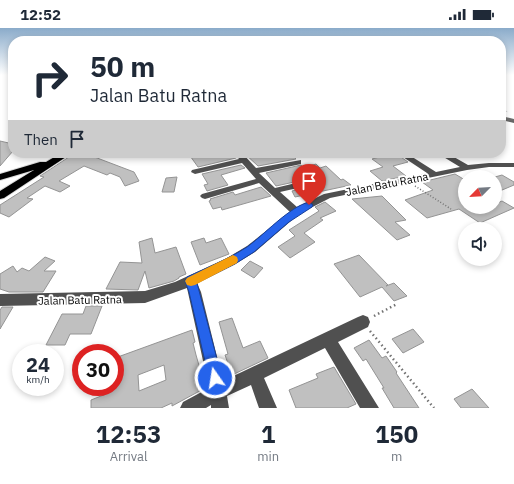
<!DOCTYPE html>
<html lang="en">
<head>
<meta charset="utf-8">
<style>
	:root { --surface:#fff; --page:#f2f2f3; --text:#1f2937; --muted:#747a83 }
	body { margin:0; font-family:"IBM Plex Sans",sans-serif; background:var(--page); color:var(--text); height:100vh; display:flex; flex-direction:column; font-size:15px; white-space:nowrap }
	* { box-sizing:border-box; margin:0 }
	p { font-size:13px; color:var(--muted) }
	.icon { flex:none; width:22px; height:22px; fill:none; stroke:currentColor; stroke-width:2; stroke-linecap:round; stroke-linejoin:round }
	.map { position:relative; height:380px; overflow:hidden }
	.drawer { display:flex; flex-direction:column; background:var(--surface); flex:1 }
	.drawer>* { flex:none }
	.hud { position:absolute; left:8px; top:8px; width:498px; height:122px; border-radius:16px; box-shadow:0 2px 6px #0003; background:#fff; color:var(--text); overflow:hidden }
	.needle { width:26px; rotate:246deg }
	.controls { position:absolute; left:458px; top:142px; display:grid; gap:8px }
	.controls a { display:grid; place-items:center; width:44px; height:44px; border-radius:50%; background:var(--surface); box-shadow:0 2px 6px #0003; font-size:20px }
	.speed { position:absolute; left:12px; top:316px; display:flex; gap:8px; font-size:20px; font-weight:700; text-align:center }
	.speed>* { display:grid; place-content:center; width:52px; height:52px; border-radius:50%; background:var(--surface); box-shadow:0 2px 6px #0003; line-height:1 }
	.speed small { font-size:10px; font-weight:400 }
	.speed .limit { border:6px solid #d22; background:#fff; color:#111 }
	.pin { position:absolute; display:grid; place-items:center; width:34px; height:34px; color:#fff; margin:-41px -17px; border-radius:50% 50% 50% 0; rotate:-45deg; box-shadow:0 0 4px #0007 }
	.pin .icon { rotate:45deg }
	.me { position:absolute; width:44px; margin:-22px; rotate:347deg; stroke-linejoin:round; filter:drop-shadow(0 0 3px #0008) }
	.turn { display:flex; align-items:center; gap:14px; height:84px; padding:0 16px; font-size:18px }
	.turn .icon { width:52px; height:52px; stroke-width:2.5 }
	.turn b { display:block; font-size:28px; line-height:34px }
	.then { display:flex; align-items:center; height:38px; padding:0 16px; background:#0003; gap:8px; font-size:15px }
	.eta { display:flex; justify-content:space-evenly; align-items:center; height:68px; text-align:center }
	.eta b { font-size:24px; font-weight:700; line-height:28px }
	.status { display:flex; justify-content:space-between; align-items:center; height:28px; padding:0 20px; background:var(--surface); direction:ltr }
	.status svg { height:11px; fill:currentColor }
	.map>svg:first-child { display:block }
	.building { fill:#c0c0c0; stroke:#949494; fill-rule:evenodd }
	.lines { fill:none; stroke-linecap:round; stroke-linejoin:round }
	.highway-casing { stroke:#dbdbdb; stroke-width:2 }
	.path-far2 { stroke:#727272; stroke-width:1; stroke-dasharray:0.5 1; stroke-linecap:butt }
	.path-far1 { stroke:#727272; stroke-width:1.5; stroke-dasharray:1 2; stroke-linecap:butt }
	.path { stroke:#727272; stroke-width:2.5; stroke-dasharray:1.5 3; stroke-linecap:butt }
	.minor { fill:#505050; fill-rule:evenodd }
	.highway { fill:#000; fill-rule:evenodd }
	.route { fill:#2563eb; stroke:#184099 }
	.slow { fill:#f59e0b }
	.labels { text-anchor:middle; stroke-width:4; stroke-linejoin:round; paint-order:stroke }
	.street-label { font-size:11px; fill:#000; stroke:#fff }
</style>
</head>
<body>
<div class="status"><b>12:52</b><svg viewBox="0 0 49 12"><path d="M0 12V9h3v3zM5 12V6h3v6zM10 12V3h3v9zM15 12V0h3v12zM26 1h20v11H26zM47 4h2v5h-2z"/></svg></div>
<div class="map">
<svg width="514" height="380" viewBox="0 0 514 380">
	<rect width="100%" height="100%" fill="#fff"/>
	<!-- building -->
	<path class="building" d="M0 113 13 116V123L0 138Z
		M75 125H84L134 144 139 153 125 158 120 149 110 145 107 147 84 138 59 153 70 158 60 164 45 158 27 170 33 171 9 189 0 185V177L44 149 40 148Z
		M188 125H233L236 130 198 139Z
		M244 125H290L296 131 258 138Z
		M395 125 408 134 393 138 406 148 382 153 370 143 383 139 372 131Z
		M316 136 320 140 326 138 341 152 343 151 351 157 295 169 292 163 320 156 322 154 321 150 317 149 276 158 266 145 301 137 303 140Z
		M241 137 245 140 221 147 228 157 207 163 204 157 208 156 202 146Z
		M455 146 465 152V179H479L482 181 488 179H495V176L502 173 514 180 480 195 459 181 427 190 405 172 433 162 422 154Z
		M502 147 514 154V157L495 165V149Z
		M177 149 174 164H162L166 150Z
		M261 159 271 168 222 182 221 179 213 181 209 173 211 172 210 171 233 164 235 167Z
		M382 168 406 192 395 194 410 207 397 212 352 171Z
		M325 174 336 183 320 190 323 192 304 205 315 214 290 230 278 219 295 208 289 202 319 183 315 179Z
		M152 210 155 225 176 219 186 246 179 249V250L174 253 149 260 145 243 138 262 106 261 120 234 142 235 139 214Z
		M204 210 206 215 221 210 229 226 200 237 191 214Z
		M359 227 388 257 386 258 394 255 407 268 394 273 382 259 360 269 334 236Z
		M45 229 55 233 44 243H56L43 264H9L0 261V246L13 238 17 244 22 240 29 243Z
		M250 233 263 240 254 250 241 242Z
		M86 278H102L91 306H70L65 317H46L62 286H83Z
		M2 279H13L0 301V282Z
		M232 290 243 320 260 313 268 330 232 347 225 327 228 326 219 294Z
		M413 301 424 314 403 325 392 311Z
		M192 302 195 314 193 315 196 327 202 348 204 347 207 359 172 378V375L161 380H91V372L106 366V359H115V330ZM164 337 166 352 139 363 138 347Z
		M369 312 382 330 386 328 397 344 396 345 419 380H394L382 360H384L366 331 363 333 354 320Z
		M334 339 356 376 347 380H296L289 362 318 350 316 346Z
		M472 361 489 380H461L454 371Z"/>
	<g class="lines">
		<defs>
			<path id="highway" d="M61 125H72L4 170 0 171V163L34 142 0 152V146L40 134H46Z"/>
		</defs>
		<!-- highway casing -->
		<use href="#highway" class="highway-casing"/>
		<!-- path-far2 -->
		<path class="path-far2" d="M501 81 508 84"/>
		<!-- path-far1 -->
		<path class="path-far1" d="M415 158 451 181"/>
		<!-- path -->
		<path class="path" d="M374 288 397 276
			M370 303 434 380"/>
		<!-- minor -->
		<path class="minor" d="M501 88 514 91V95L501 92Z
			M234 125H242L256 140 301 132V136L259 145 275 160 317 150 320 151 321 153 320 155 280 164 297 179 324 166 427 145 397 125H406L436 144 460 139 437 125H447L468 137 489 135H514V139H489L467 142 330 170 299 186 255 224 235 236 197 255 201 264 223 353 358 289 363 287 368 289 370 294 368 299 338 314 379 380H360L325 320 264 350 277 380H259L251 357 227 368 229 380H211V377L206 380H180L183 374 209 360 187 260 145 275 0 278V266L145 263 175 254 227 230 247 218 290 184 259 155 205 171 202 170 200 168 202 166 256 151 242 135 195 146 191 144 192 142 239 131Z"/>
		<!-- highway -->
		<use href="#highway" class="highway"/>
	</g>
	<!-- sky -->
	<linearGradient id="sky" x2="0" y2="1"><stop stop-color="#8aabca"/><stop offset="0.47" stop-color="#fff"/><stop offset="1" stop-color="#fff" stop-opacity="0"/></linearGradient>
	<rect width="514" height="100" fill="url(#sky)"/>
	<!-- route -->
	<path class="route" d="M309 174 313 177 312 179 289 194 254 224 235 236 197 255 222 350 220 355 215 357 210 355 189 264 185 253 187 249C207 240 228 231 247 219 264 207 289 179 309 174Z"/>
	<!-- slow -->
	<path class="slow" d="M233 227 237 229 238 232 237 235 195 257 191 258 187 257 185 253 187 250Z"/>
	<g class="labels">
		<!-- street labels -->
		<g class="street-label">
			<text transform="translate(387 156) rotate(-11)" y="4">Jalan Batu Ratna</text>
			<text transform="translate(80 272) rotate(-1)" y="4">Jalan Batu Ratna</text>
		</g>
	</g>
</svg>
<div class="controls">
<a><svg class="needle" viewBox="-14 -14 28 28"><path d="M0-13l5 13h-10z" fill="#e53935"/><path d="M0 13l5-13h-10z" fill="#747a83"/></svg></a>
<a><svg class="icon" aria-label="sound" viewBox="0 0 24 24"><path d="M4 9h4l5-4v14l-5-4H4zM17 9q2 3 0 6"/></svg></a>
</div>
<div class="speed"><div>24<small>km/h</small></div><div class="limit">30</div></div>
<div class="pin" style="left:309px;top:177px;background:#d93025"><svg class="icon" aria-label="arrive" viewBox="0 0 24 24"><path d="M6 21V4h12l-3 4 3 4H6"/></svg></div>
<svg class="me" style="left:215px;top:350px" viewBox="-20 -20 40 40"><circle r="17" fill="#2563eb" stroke="#fff" stroke-width="3"/><path d="M0-11L8 9 0 5-8 9z" fill="#fff"/></svg>
<div class="hud">
<div class="turn"><svg class="icon" aria-label="right" viewBox="0 0 24 24"><path d="M7 20v-9h11M14 6l5 5-5 5"/></svg><div><b>50 m</b>Jalan Batu Ratna</div></div>
<div class="then">Then<svg class="icon" aria-label="arrive" viewBox="0 0 24 24"><path d="M6 21V4h12l-3 4 3 4H6"/></svg></div>
</div>
</div>
<section class="drawer">
<div class="eta">
<div><b>12:53</b><p>Arrival</p></div>
<div><b>1</b><p>min</p></div>
<div><b>150</b><p>m</p></div>
</div>
</section>
</body>
</html>
